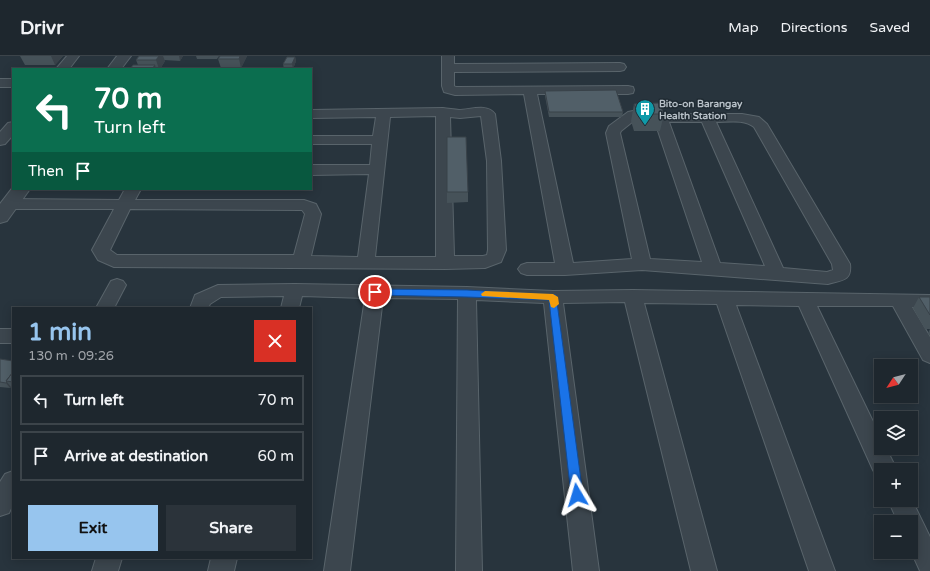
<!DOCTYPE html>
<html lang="en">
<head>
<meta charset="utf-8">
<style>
	:root { --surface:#1e272e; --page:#2b333a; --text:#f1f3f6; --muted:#a1a5aa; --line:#3c444a; --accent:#97c5ee }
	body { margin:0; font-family:"Varela Round",sans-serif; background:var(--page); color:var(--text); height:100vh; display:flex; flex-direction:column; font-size:15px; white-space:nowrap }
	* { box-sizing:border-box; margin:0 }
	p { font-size:13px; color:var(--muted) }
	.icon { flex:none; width:22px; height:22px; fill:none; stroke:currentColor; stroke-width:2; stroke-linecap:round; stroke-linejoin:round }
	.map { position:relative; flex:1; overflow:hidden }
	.side { position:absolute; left:12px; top:251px; width:300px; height:252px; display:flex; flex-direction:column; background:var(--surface); border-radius:0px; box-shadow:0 2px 10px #0003,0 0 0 1px var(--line) }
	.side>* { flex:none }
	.top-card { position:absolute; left:12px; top:12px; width:300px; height:122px; border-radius:0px; box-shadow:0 2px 10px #0003,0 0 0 1px var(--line); background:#0b6e4f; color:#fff; overflow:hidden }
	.needle { width:26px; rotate:234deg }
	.controls { position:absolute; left:874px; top:303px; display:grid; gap:8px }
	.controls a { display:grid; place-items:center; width:44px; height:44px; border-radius:0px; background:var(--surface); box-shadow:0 2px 10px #0003,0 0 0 1px var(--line); font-size:20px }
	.pin { position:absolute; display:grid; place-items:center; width:34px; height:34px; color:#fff; margin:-17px; border:2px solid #fff; border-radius:50%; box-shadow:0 1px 4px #0007 }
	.me { position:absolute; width:44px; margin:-22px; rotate:353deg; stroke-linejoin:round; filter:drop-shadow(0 0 3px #0008) }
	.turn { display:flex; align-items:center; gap:14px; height:84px; padding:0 16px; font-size:18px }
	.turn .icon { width:52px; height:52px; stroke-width:2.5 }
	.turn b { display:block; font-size:28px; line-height:34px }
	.then { display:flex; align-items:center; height:38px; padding:0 16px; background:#0003; gap:8px; font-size:15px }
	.round { display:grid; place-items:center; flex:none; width:42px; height:42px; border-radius:0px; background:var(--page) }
	.head { display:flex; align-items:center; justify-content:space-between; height:68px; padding:0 16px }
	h1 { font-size:24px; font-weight:700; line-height:30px; color:var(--accent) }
	.cta { display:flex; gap:8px; margin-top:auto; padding:8px 16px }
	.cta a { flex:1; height:46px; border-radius:0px; background:var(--accent); color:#111; font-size:16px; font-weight:700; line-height:46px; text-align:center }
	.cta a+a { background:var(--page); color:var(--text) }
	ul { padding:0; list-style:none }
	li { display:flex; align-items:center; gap:12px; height:50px; margin:0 8px 6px; padding:0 8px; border:2px solid var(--line); border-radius:0px }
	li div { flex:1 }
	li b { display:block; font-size:15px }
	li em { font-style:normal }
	header { display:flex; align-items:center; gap:24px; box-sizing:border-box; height:56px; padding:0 20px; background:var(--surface); border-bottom:1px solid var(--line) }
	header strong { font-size:19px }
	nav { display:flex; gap:22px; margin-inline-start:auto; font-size:14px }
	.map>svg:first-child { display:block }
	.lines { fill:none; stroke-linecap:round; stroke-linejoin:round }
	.minor-casing { stroke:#59646b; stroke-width:2 }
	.tertiary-casing { stroke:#59646b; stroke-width:2 }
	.minor { fill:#3c464e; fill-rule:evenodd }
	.tertiary { fill:#3c464e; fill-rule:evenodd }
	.wall { fill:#465259 }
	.shaded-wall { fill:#394249 }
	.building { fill:#515f68; stroke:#394249 }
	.route { fill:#1a73e8; stroke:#114b97 }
	.slow { fill:#f59e0b }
	.labels { text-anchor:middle; stroke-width:3; stroke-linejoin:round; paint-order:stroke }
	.far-poi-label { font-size:10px; font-weight:bold; fill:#b8c1c8; stroke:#202b33; text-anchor:start }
</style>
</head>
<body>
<header>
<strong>Drivr</strong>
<nav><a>Map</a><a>Directions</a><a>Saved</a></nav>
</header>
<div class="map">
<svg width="930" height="515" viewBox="0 0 930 515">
	<rect width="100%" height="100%" fill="#28343d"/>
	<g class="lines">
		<defs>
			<path id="minor" d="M67 0H79L69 13H56Z
				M442 0H454V8L620 7 624 8 626 11 624 14 620 15 454 16V30L456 31 628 30 633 31 634 34 633 37 628 38H537L573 207 632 203 606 77 609 70 628 56 633 55 661 58H742L759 61 767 68 850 208C852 225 842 224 828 228L642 214 565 219H527L521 217 518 213 521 209 527 207H555L524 38 455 39 444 36 442 30ZM636 63 655 66 702 206 650 203 620 77 621 75ZM669 66H702L765 210 720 207ZM716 66C729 66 744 63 754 71L832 208 833 214 827 216 783 212Z
				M0 23H13V31H0Z
				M443 52C448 53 454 53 459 54 470 54 487 47 495 58L501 105 506 194 501 206 485 212 445 213 114 211 98 204 92 194 114 153H9L3 151 1 148 3 145 9 143 119 144 125 133H141L135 144H304L316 148 321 158 311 200 358 201 369 118 311 119V109H370L372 88H311V80H373L376 61 311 62V54ZM436 60V201H375L390 61ZM481 60 487 105 488 194 487 199 483 200H454L450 61 460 62ZM130 153 302 154 305 158 294 199H117L110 194Z
				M13 66V79L5 88 0 89V76L8 67Z
				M117 223 123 225 126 229 114 252H96L111 225Z
				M295 228 467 231 553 235 633 234 930 239V251H912L930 281V307L923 304 893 250H817L881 382V392H886L897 414H881V423L877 421 873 414 799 250 736 249 835 515H809L717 248 644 247 717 515H691L625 246 563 247 599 515H573L544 247 476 244 482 515H456L458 243 383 242 350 515H324L365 242 302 240 299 252H281L284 240 221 241 210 248 208 252H190L195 239 218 229Z
				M0 273H13V287H0Z
				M13 415V448L9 457 0 460V426L5 418Z
				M911 442 930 481V515H920L911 495V466H898L888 444H911Z
				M96 502H122L118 515H92Z
				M211 502H237L234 515H208Z"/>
			<path id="tertiary" d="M117 0H131L121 13H107Z
				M13 131V133H30L7 165 0 167V148Z"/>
		</defs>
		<!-- minor casing -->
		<use href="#minor" class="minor-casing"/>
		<!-- tertiary casing -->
		<use href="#tertiary" class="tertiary-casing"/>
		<!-- minor -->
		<use href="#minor" class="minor"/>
		<!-- tertiary -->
		<use href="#tertiary" class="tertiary"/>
	</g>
	<!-- wall -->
	<path class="wall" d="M20 0H63L55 9H25Z
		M139 0H183L180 5 164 4 165 5 160 13H130L138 9 136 4Z
		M196 0H219L217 3H197Z
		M247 0 241 12H221L218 3Z
		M295 1 296 5 293 13H284L283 8Z
		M545 35 623 56 622 61H549L545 40Z
		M634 48 664 58 660 75H634L631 65Z
		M447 136H468V146L447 147Z
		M919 241H930V273H925L913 252Z
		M930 273V280L928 277Z
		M0 303 13 305V335L11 331 10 332 0 331Z"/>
	<!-- shaded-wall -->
	<path class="shaded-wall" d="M51 0H63L55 9Z
		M159 0H163L165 5 160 13H159L156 4Z
		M179 0H183L180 5Z
		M240 0H247L241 12 239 3Z
		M295 1 296 5 293 13 292 8Z
		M155 9 156 13H152Z
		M7 326 11 331 10 332 6 327Z"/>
	<!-- building -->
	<path class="building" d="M139 0H159L156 4H136Z
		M220 0H240L239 3H218Z
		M287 1H295L292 8H283Z
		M133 9H155L152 13H130Z
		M616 34 623 56H549L545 35Z
		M659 47 664 58H638L634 48Z
		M447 81H466L468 136H447Z
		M919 241H930V259Z
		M0 303 13 305V316L6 325 7 326 6 327 0 326Z
		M13 316V326L6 325Z"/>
	<!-- route -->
	<path class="route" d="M375 233 467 234 556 239 583 439 581 443 577 444 573 443 571 439 549 244 467 241 375 239 371 236Z"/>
	<!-- slow -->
	<path class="slow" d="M485 235 553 238 558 241 559 248 554 252 551 251 549 244 482 240 481 238Z"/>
	<!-- icons -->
	<defs>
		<symbol id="building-pin" viewBox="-11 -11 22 30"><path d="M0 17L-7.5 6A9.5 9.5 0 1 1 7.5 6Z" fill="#0f9aa8" stroke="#202b33"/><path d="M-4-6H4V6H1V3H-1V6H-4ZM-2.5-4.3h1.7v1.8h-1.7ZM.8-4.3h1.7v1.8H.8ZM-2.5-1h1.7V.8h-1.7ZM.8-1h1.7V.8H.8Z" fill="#fff"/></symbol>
	</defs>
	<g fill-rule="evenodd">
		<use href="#building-pin" x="634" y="42" width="22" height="30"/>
	</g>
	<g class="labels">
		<!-- far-poi labels -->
		<g class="far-poi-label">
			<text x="659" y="51">Bito-on Barangay<tspan x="659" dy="12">Health Station</tspan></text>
		</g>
	</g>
</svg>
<div class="controls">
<a><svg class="needle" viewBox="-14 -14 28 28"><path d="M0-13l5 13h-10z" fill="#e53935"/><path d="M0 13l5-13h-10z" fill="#a1a5aa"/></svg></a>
<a><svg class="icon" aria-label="layers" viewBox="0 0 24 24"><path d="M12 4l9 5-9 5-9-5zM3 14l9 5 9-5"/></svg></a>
<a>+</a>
<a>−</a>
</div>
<div class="pin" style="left:375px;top:236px;background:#d93025"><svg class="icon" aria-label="arrive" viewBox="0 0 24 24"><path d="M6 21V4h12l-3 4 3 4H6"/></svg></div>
<svg class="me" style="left:577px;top:439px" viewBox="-20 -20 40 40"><path d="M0-17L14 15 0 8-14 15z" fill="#1a73e8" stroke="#fff" stroke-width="4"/></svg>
<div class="top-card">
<div class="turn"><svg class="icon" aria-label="left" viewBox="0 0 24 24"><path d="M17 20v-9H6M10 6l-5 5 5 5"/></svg><div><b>70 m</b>Turn left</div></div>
<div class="then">Then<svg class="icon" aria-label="arrive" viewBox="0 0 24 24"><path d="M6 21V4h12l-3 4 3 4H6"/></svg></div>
</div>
<section class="side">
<div class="head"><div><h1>1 min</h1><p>130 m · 09:26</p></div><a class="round" style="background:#d93025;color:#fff"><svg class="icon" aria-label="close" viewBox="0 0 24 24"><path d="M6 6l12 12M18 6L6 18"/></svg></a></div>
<ul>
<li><svg class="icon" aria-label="left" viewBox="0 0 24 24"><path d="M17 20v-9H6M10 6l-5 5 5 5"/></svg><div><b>Turn left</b></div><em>70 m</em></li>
<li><svg class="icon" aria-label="arrive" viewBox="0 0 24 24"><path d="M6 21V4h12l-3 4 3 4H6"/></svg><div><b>Arrive at destination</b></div><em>60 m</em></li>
</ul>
<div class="cta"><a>Exit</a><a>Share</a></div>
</section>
</div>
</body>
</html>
